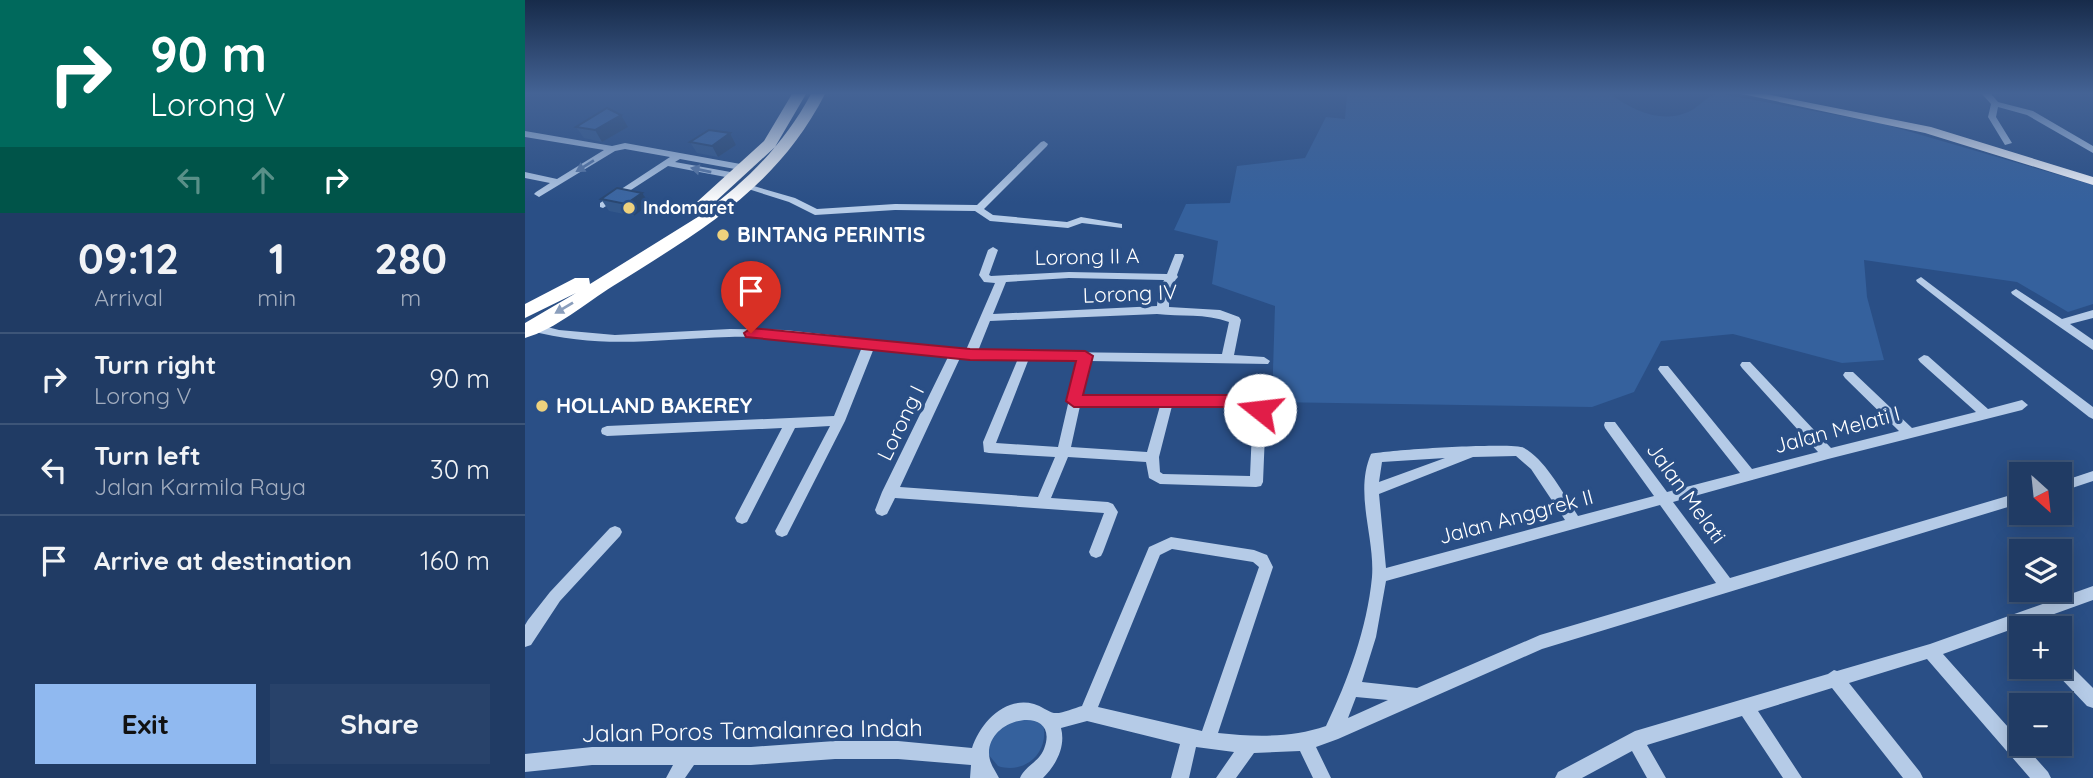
<!DOCTYPE html>
<html lang="en">
<head>
<meta charset="utf-8">
<style>
	:root { --surface:#203b64; --page:#28426a; --text:#f1f3f6; --muted:#a2adbf; --line:#3d5578; --accent:#90b9f0 }
	body { margin:0; font-family:Quicksand,sans-serif; background:var(--page); color:var(--text); height:100vh; display:flex; flex-direction:column; font-size:26px; white-space:nowrap }
	* { box-sizing:border-box; margin:0 }
	p { font-size:23px; color:var(--muted) }
	.icon { flex:none; width:38px; height:38px; fill:none; stroke:currentColor; stroke-width:2; stroke-linecap:round; stroke-linejoin:round }
	.map { position:relative; flex:1; overflow:hidden }
	.details { display:flex; flex-direction:column; background:var(--surface); width:525px }
	.details>* { flex:none }
	.guide { background:#00695c; color:#fff; overflow:hidden }
	.needle { width:46px; rotate:153deg }
	.fabs { position:absolute; left:1484px; top:462px; display:grid; gap:14px }
	.fabs a { display:grid; place-items:center; width:63px; height:63px; border-radius:0px; background:var(--surface); box-shadow:0 4px 18px #0003,0 0 0 2px var(--line); font-size:35px }
	.pin { position:absolute; display:grid; place-items:center; width:60px; height:60px; color:#fff; margin:-72px -30px; border-radius:50% 50% 50% 0; rotate:-45deg; box-shadow:0 0 7px #0007 }
	.pin .icon { rotate:45deg }
	.me { position:absolute; width:77px; margin:-38px; rotate:286deg; stroke-linejoin:round; filter:drop-shadow(0 0 5px #0008) }
	.turn { display:flex; align-items:center; gap:24px; height:147px; padding:0 35px; font-size:32px }
	.turn .icon { width:91px; height:91px; stroke-width:2.5 }
	.turn b { display:block; font-size:49px; line-height:60px }
	.lanes { display:flex; align-items:center; height:66px; padding:0 35px; background:#0003; justify-content:center; gap:35px; direction:ltr }
	.lanes .off { opacity:.35 }
	.eta { display:flex; justify-content:space-evenly; align-items:center; height:119px; text-align:center }
	.eta b { font-size:42px; font-weight:700; line-height:49px }
	.button { display:flex; gap:14px; margin-top:auto; padding:14px 35px }
	.button a { flex:1; height:80px; border-radius:0px; background:var(--accent); color:#111; font-size:28px; font-weight:700; line-height:80px; text-align:center }
	.button a+a { background:var(--page); color:var(--text) }
	ul { padding:0; list-style:none }
	li { display:flex; align-items:center; gap:21px; height:91px; padding:0 35px; border-top:2px solid var(--line) }
	li div { flex:1 }
	li b { display:block; font-size:26px }
	li em { font-style:normal }
	main { display:flex; flex:1; min-height:0 }
	.map>svg:first-child { display:block }
	.green { fill:#35619d }
	.lines { fill:none; stroke-linecap:round; stroke-linejoin:round }
	.minor { fill:#b5cbe7; fill-rule:evenodd }
	.major { fill:#f7f9fe; fill-rule:evenodd }
	.highway { fill:#fff; fill-rule:evenodd }
	.wall { fill:#33588b }
	.shaded-wall { fill:#294771 }
	.building { fill:#3b66a2; stroke:#294771; stroke-width:2 }
	.oneway { fill:#5b7aa8 }
	.oneway2 { fill:#8a9ebc }
	.route { fill:#e11d48; stroke:#92132f; stroke-width:2 }
	.poi-dot { fill:#eed17d; stroke:#2a4f86; stroke-width:2.5 }
	.labels { text-anchor:middle; stroke-width:7; stroke-linejoin:round; paint-order:stroke }
	.far-poi-label { font-size:18px; font-weight:bold; fill:#fff; stroke:#2a4f86; text-anchor:start }
	.poi-label { font-size:21px; font-weight:bold; fill:#fff; stroke:#2a4f86; text-anchor:start }
	.street-label { font-size:21px; fill:#fff; stroke:#2a4f86 }
	.near-street-label { font-size:24px; fill:#fff; stroke:#2a4f86 }
</style>
</head>
<body>
<main>
<section class="details">
<div class="guide">
<div class="turn"><svg class="icon" aria-label="right" viewBox="0 0 24 24"><path d="M7 20v-9h11M14 6l5 5-5 5"/></svg><div><b>90 m</b>Lorong V</div></div>
<div class="lanes"><svg class="icon off" aria-label="left" viewBox="0 0 24 24"><path d="M17 20v-9H6M10 6l-5 5 5 5"/></svg><svg class="icon off" aria-label="ahead" viewBox="0 0 24 24"><path d="M12 20V5M6 11l6-6 6 6"/></svg><svg class="icon" aria-label="right" viewBox="0 0 24 24"><path d="M7 20v-9h11M14 6l5 5-5 5"/></svg></div>
</div>
<div class="eta">
<div><b>09:12</b><p>Arrival</p></div>
<div><b>1</b><p>min</p></div>
<div><b>280</b><p>m</p></div>
</div>
<ul>
<li><svg class="icon" aria-label="right" viewBox="0 0 24 24"><path d="M7 20v-9h11M14 6l5 5-5 5"/></svg><div><b>Turn right</b><p>Lorong V</p></div><em>90 m</em></li>
<li><svg class="icon" aria-label="left" viewBox="0 0 24 24"><path d="M17 20v-9H6M10 6l-5 5 5 5"/></svg><div><b>Turn left</b><p>Jalan Karmila Raya</p></div><em>30 m</em></li>
<li><svg class="icon" aria-label="arrive" viewBox="0 0 24 24"><path d="M6 21V4h12l-3 4 3 4H6"/></svg><div><b>Arrive at destination</b></div><em>160 m</em></li>
</ul>
<div class="button"><a>Exit</a><a>Share</a></div>
</section>
<div class="map">
<svg width="1568" height="778" viewBox="0 0 1568 778">
	<rect width="100%" height="100%" fill="#2a4f86"/>
	<!-- green -->
	<path class="green" d="M822 94H1085C1107 110 1136 124 1163 112 1176 107 1181 94 1196 94L1355 123 1568 185V304L1543 312 1492 282 1339 260 1342 297 1359 360 1317 363 1208 334 1136 341 1109 392 1067 407 747 402 750 306 687 284 693 241 649 230 661 204 705 203 712 166 780 158 801 117 820 119Z
		M496 713 518 724C525 752 500 775 473 766L463 754 465 736Z"/>
	<g class="lines">
		<!-- minor -->
		<path class="minor" d="M1457 94H1466L1473 102 1508 111 1568 146V153L1502 115 1473 107 1471 117 1487 143 1480 145 1463 117 1466 104Z
			M0 131 87 146 100 143 221 165 226 168 221 171 155 159 150 162 211 173 216 176 211 179 143 166 78 208 75 207V203L145 157 100 149 90 151 14 197 9 194 11 192 25 183 0 178V172L32 179 79 150 0 137Z
			M519 141 523 144 522 146 459 209 468 215 542 222 556 217 597 224V228L557 223 543 228 465 221 450 211 370 210 290 215 264 202 217 187 222 184 270 198 292 209 370 204 452 205 516 142Z
			M468 247 473 250 464 275 466 276 544 272 642 274 650 254H658L659 256 652 275 653 277C646 284 644 296 644 307L695 310 714 317 716 320 709 355 739 357 745 361 743 364 565 361 557 397 736 399 741 409 738 482 736 486 731 487 635 484 624 478 621 462 543 457 526 498 583 502 588 504 593 512 578 552 576 556 571 558 566 556 564 552 579 513 370 498 362 514 357 516 352 514 350 510 357 492 423 357 349 348 320 421 262 535 257 537 252 535 250 531 305 426 270 428 222 522 217 524 212 522 210 518 257 428 82 436 77 434 76 431 77 428 82 426 309 416 337 347C293 341 249 336 204 337 132 339 76 350 3 330L1 327 7 323 34 330 90 335 205 329 260 330 441 350 470 283 459 282 454 275 463 250ZM544 278 639 280 633 295 632 306 468 314 481 282ZM632 314C656 317 680 313 704 322L697 354 453 351 465 321ZM435 358 492 361 458 442 459 452 464 453 530 457 513 497 375 487ZM503 361H553L533 447 471 443ZM555 406H635L622 452 546 447ZM647 406 728 407 725 476 638 474 635 472 634 457Z
			M1396 277 1568 407V419L1564 417 1392 282 1391 280Z
			M1491 289 1537 319 1568 310V318L1545 324 1568 340V350L1487 294 1486 292Z
			M1399 355 1403 356 1463 409 1497 400 1503 405 1497 410 1303 459 1148 502 1205 578 1496 492V503L1017 649 813 739 791 747 806 778H788L775 751 729 753 711 778H691L709 752 671 747 664 778H646L655 744 562 721 536 728C541 747 531 765 518 778H495C500 766 514 762 519 749 536 705 464 715 464 753 464 763 470 770 474 778H445L446 765 373 759H310L226 765H169L160 778H141L148 765H67L0 772V754L67 747H226L310 741H373L447 748C455 723 480 696 509 704 516 706 524 712 529 713 537 714 549 708 557 706L624 547 646 537 729 550 742 555 748 567 693 733C730 737 766 738 801 726 823 680 842 629 847 577 850 537 829 493 846 454 862 450 989 442 999 448 1021 460 1039 495 1053 516L1129 496 1080 428 1079 425 1080 422H1090L1142 492 1215 473 1135 372 1133 369 1135 366H1143L1227 469 1293 452 1217 368 1215 365 1217 362H1225L1306 448 1374 431 1320 378 1318 375 1320 372H1328L1387 428 1451 412 1395 362 1393 359ZM991 456 1006 469 1040 520 861 568 854 494 948 457ZM920 458 854 482 857 462ZM1135 505 1191 583 1015 635 892 688 837 682 851 637 861 581ZM647 549 728 562 734 567 677 731 573 707 635 555ZM831 697 863 700 823 718Z
			M1568 471V481L1535 492V482Z
			M90 526 95 528 97 532 95 536 35 601 6 645 0 647V625L3 620 25 592 85 528Z
			M1568 586V600L1418 654 1523 772 1526 778H1505L1402 659 1324 683 1395 772 1398 778H1378L1307 688 1233 711 1277 778H1258L1217 716 1122 745 1141 778H1122L1107 751 1057 778H1030L1033 772 1110 731 1303 674 1309 670 1312 671 1405 644Z
			M1535 658 1541 661 1568 688V708L1562 706 1529 671 1527 667H1535Z"/>
		<!-- major -->
		<path class="major" d="M1217 94H1241L1406 127 1568 177V185L1400 133Z"/>
		<!-- highway -->
		<path class="highway" d="M267 94H281L250 147 177 214C223 180 259 144 286 94H300C252 188 174 232 88 286 61 303 31 329 0 338V323L51 293 0 318V304L50 278H64L65 284 176 215H164L162 211 239 141Z"/>
	</g>
	<!-- wall -->
	<path class="wall" d="M51 127H103L77 142 59 138Z
		M205 133 211 145 193 157 172 153 165 142Z
		M76 199 125 204 109 216 84 211Z"/>
	<!-- shaded-wall -->
	<path class="shaded-wall" d="M96 115 103 127 77 142 70 130Z
		M205 133 211 145 193 157 187 146Z
		M117 193 125 204 109 216 101 204Z"/>
	<!-- building -->
	<path class="building" d="M82 108 96 115 70 130 51 127Z
		M184 130 205 133 187 146 165 142Z
		M92 188 117 193 101 204 76 199Z"/>
	<!-- one-way arrows -->
	<defs><path id="oneway-solid" d="M-6-.8H1V-3.2L6.5 0L1 3.2V.8H-6Z" transform="scale(1.75)"/></defs>
	<g class="oneway">
		<use href="#oneway-solid" transform="translate(60 166) rotate(148)"/>
		<use href="#oneway-solid" transform="translate(176 170) rotate(-169)"/>
	</g>
	<use class="oneway2" href="#oneway-solid" transform="translate(39 308) rotate(149)"/>
	<!-- sky -->
	<linearGradient id="sky" x2="0" y2="1"><stop stop-color="#172b4a"/><stop offset="0.46" stop-color="#446395"/><stop offset="1" stop-color="#446395" stop-opacity="0"/></linearGradient>
	<rect width="1568" height="203" fill="url(#sky)"/>
	<!-- route -->
	<path class="route" d="M226 328 445 349 560 351 568 356 558 395H728L741 400 743 410 735 415 729 414 726 407H549L541 401 551 361 445 360 221 337 219 333Z"/>
	<!-- markers -->
	<g class="poi-dot">
		<circle cx="104" cy="208" r="7"/>
		<circle cx="198" cy="235" r="7"/>
		<circle cx="17" cy="406" r="7"/>
	</g>
	<g class="labels">
		<!-- far-poi labels -->
		<g class="far-poi-label">
			<text x="118" y="214">Indomaret</text>
		</g>
		<!-- poi labels -->
		<g class="poi-label">
			<text x="212" y="242">BINTANG PERINTIS</text>
			<text x="31" y="413">HOLLAND BAKEREY</text>
		</g>
		<!-- street labels -->
		<g class="street-label">
			<text transform="translate(562 257) rotate(-1)" y="7">Lorong II A</text>
			<text transform="translate(605 294) rotate(-2)" y="7">Lorong IV</text>
			<text transform="translate(376 423) rotate(-64)" y="7">Lorong I</text>
			<text transform="translate(1312 430) rotate(-15)" y="7">Jalan Melati I</text>
			<text transform="translate(1161 493) rotate(54)" y="7">Jalan Melati</text>
			<text transform="translate(991 517) rotate(-15)" y="7">Jalan Anggrek II</text>
		</g>
		<!-- near-street labels -->
		<g class="near-street-label">
			<text transform="translate(227 731) rotate(-1)" y="8">Jalan Poros Tamalanrea Indah</text>
		</g>
	</g>
</svg>
<div class="fabs">
<a><svg class="needle" viewBox="-14 -14 28 28"><path d="M0-13l5 13h-10z" fill="#e53935"/><path d="M0 13l5-13h-10z" fill="#a2adbf"/></svg></a>
<a><svg class="icon" aria-label="layers" viewBox="0 0 24 24"><path d="M12 4l9 5-9 5-9-5zM3 14l9 5 9-5"/></svg></a>
<a>+</a>
<a>−</a>
</div>
<div class="pin" style="left:226px;top:333px;background:#d93025"><svg class="icon" aria-label="arrive" viewBox="0 0 24 24"><path d="M6 21V4h12l-3 4 3 4H6"/></svg></div>
<svg class="me" style="left:735px;top:410px" viewBox="-20 -20 40 40"><circle r="19" fill="#fff"/><path d="M0-13L10 11 0 6-10 11z" fill="#e11d48"/></svg>
</div>
</main>
</body>
</html>
